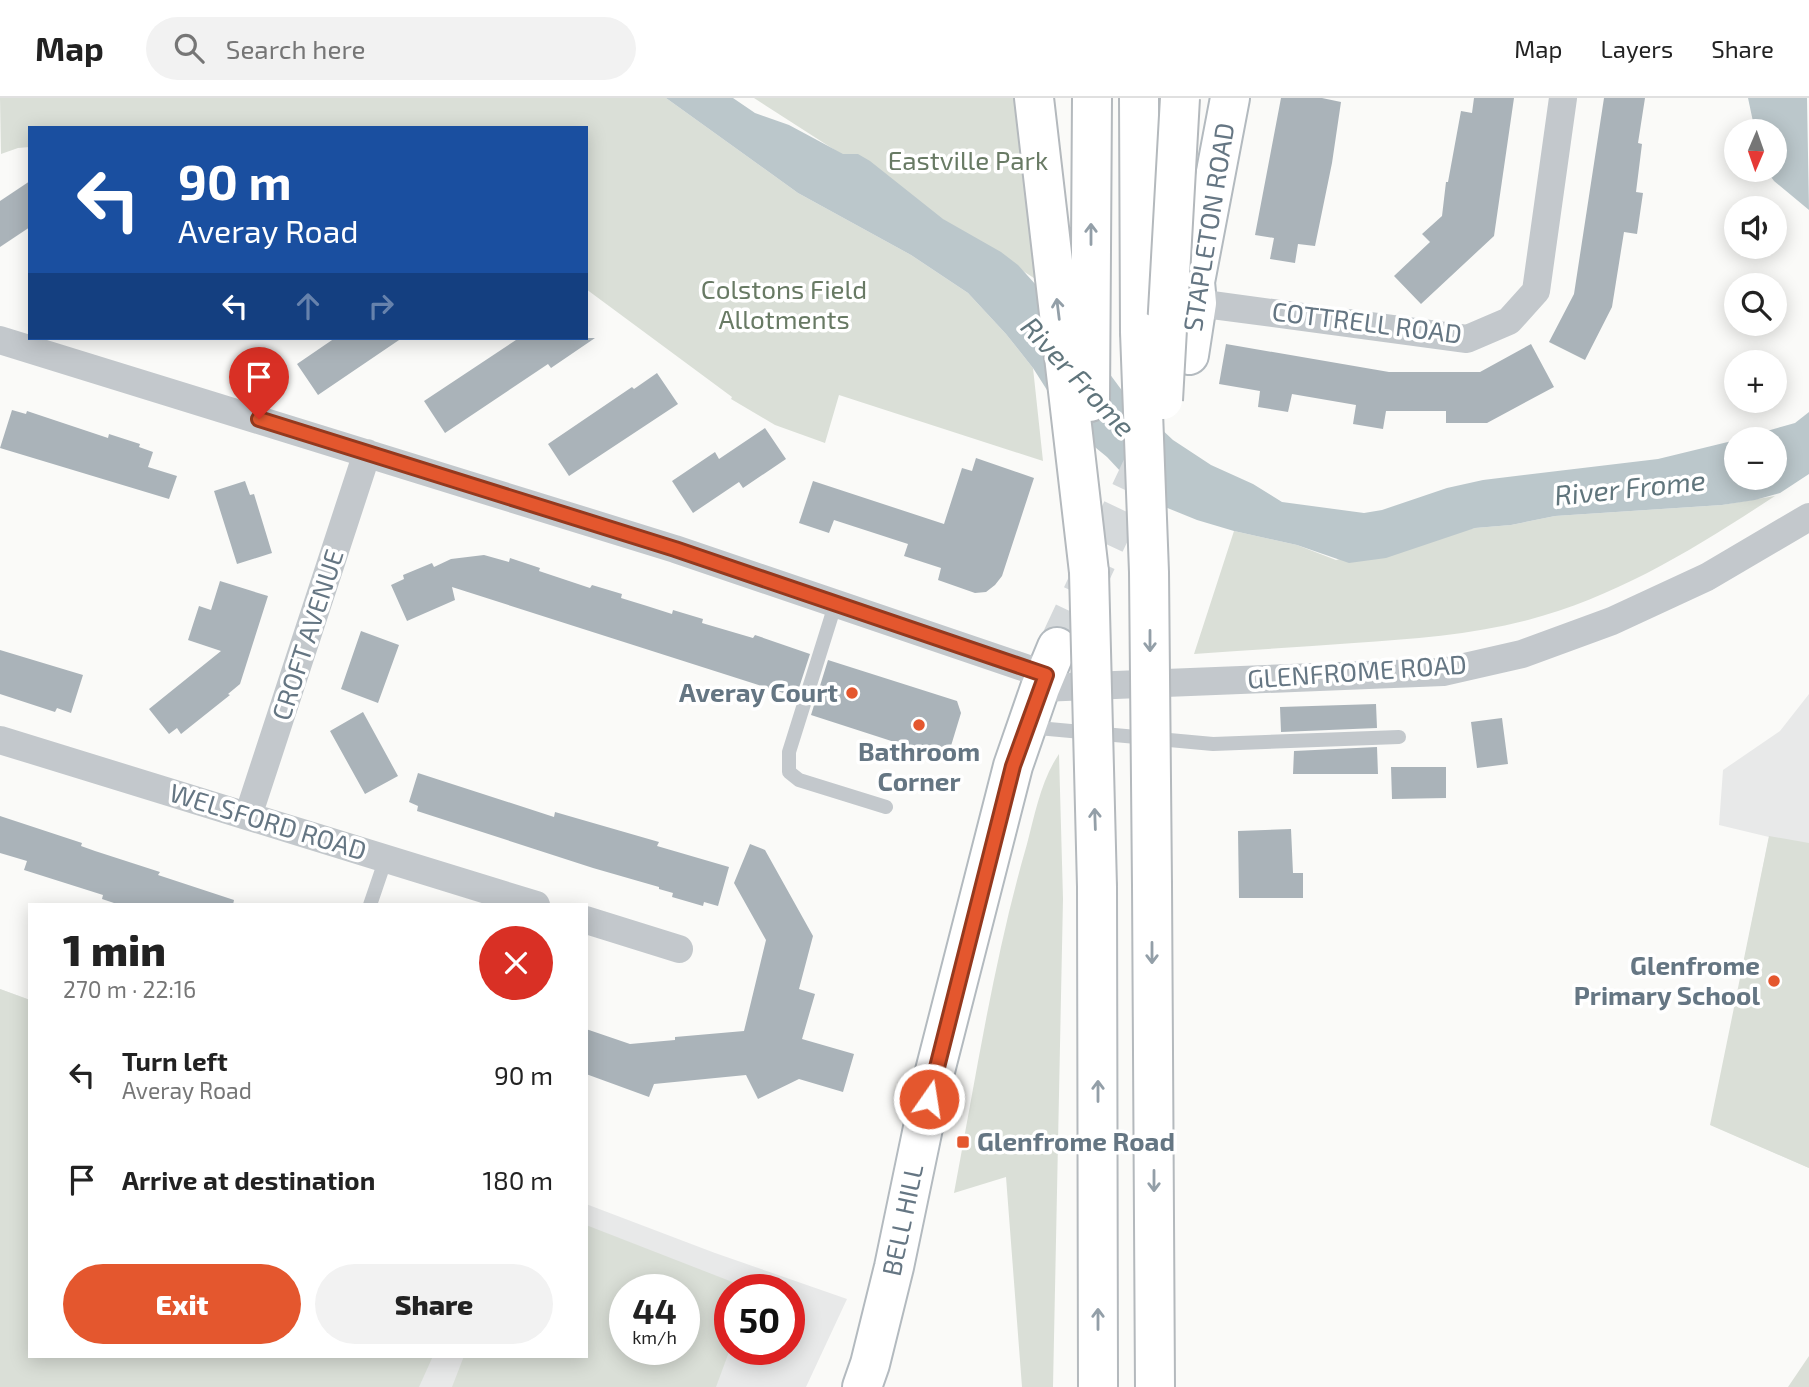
<!DOCTYPE html>
<html lang="en">
<head>
<meta charset="utf-8">
<style>
	:root { --surface:#fff; --page:#f2f2f2; --text:#222; --muted:#767676; --line:#e0e0e0; --accent:#e4572e }
	body { margin:0; font-family:"Exo 2",sans-serif; background:var(--page); color:var(--text); height:100vh; display:flex; flex-direction:column; font-size:26px; white-space:nowrap }
	* { box-sizing:border-box; margin:0 }
	p { font-size:23px; color:var(--muted) }
	.icon { flex:none; width:38px; height:38px; fill:none; stroke:currentColor; stroke-width:2; stroke-linecap:round; stroke-linejoin:round }
	.map { position:relative; flex:1; overflow:hidden }
	.sheet { position:absolute; left:28px; top:805px; width:560px; height:455px; display:flex; flex-direction:column; background:var(--surface); border-radius:0px; box-shadow:0 4px 18px #0003 }
	.sheet>* { flex:none }
	.hud { position:absolute; left:28px; top:28px; width:560px; height:214px; border-radius:0px; box-shadow:0 4px 18px #0003; background:#1a4fa0; color:#fff; overflow:hidden }
	.needle { width:46px; rotate:182deg }
	.controls { position:absolute; left:1724px; top:21px; display:grid; gap:14px }
	.controls a { display:grid; place-items:center; width:63px; height:63px; border-radius:50%; background:var(--surface); box-shadow:0 4px 18px #0003; font-size:35px }
	.speed { position:absolute; left:609px; top:1176px; display:flex; gap:14px; font-size:35px; font-weight:700; text-align:center }
	.speed>* { display:grid; place-content:center; width:91px; height:91px; border-radius:50%; background:var(--surface); box-shadow:0 4px 18px #0003; line-height:1 }
	.speed small { font-size:18px; font-weight:400 }
	.speed .limit { border:10px solid #d22; background:#fff; color:#111 }
	.pin { position:absolute; display:grid; place-items:center; width:60px; height:60px; color:#fff; margin:-72px -30px; border-radius:50% 50% 50% 0; rotate:-45deg; box-shadow:0 0 7px #0007 }
	.pin .icon { rotate:45deg }
	.me { position:absolute; width:77px; margin:-38px; rotate:13deg; stroke-linejoin:round; filter:drop-shadow(0 0 5px #0008) }
	.turn { display:flex; align-items:center; gap:24px; height:147px; padding:0 35px; font-size:32px }
	.turn .icon { width:91px; height:91px; stroke-width:2.5 }
	.turn b { display:block; font-size:49px; line-height:60px }
	.lanes { display:flex; align-items:center; height:66px; padding:0 35px; background:#0003; justify-content:center; gap:35px; direction:ltr }
	.lanes .off { opacity:.35 }
	.round { display:grid; place-items:center; flex:none; width:74px; height:74px; border-radius:37px; background:var(--page) }
	.head { display:flex; align-items:center; justify-content:space-between; height:119px; padding:0 35px }
	h1 { font-size:42px; font-weight:800; line-height:52px }
	.cta { display:flex; gap:14px; margin-top:auto; padding:14px 35px }
	.cta a { flex:1; height:80px; border-radius:42px; background:var(--accent); color:#fff; font-size:28px; font-weight:800; line-height:80px; text-align:center }
	.cta a+a { background:var(--page); color:var(--text) }
	ul { padding:0; list-style:none }
	li { display:flex; align-items:center; gap:21px; height:105px; padding:0 35px }
	li div { flex:1 }
	li b { display:block; font-size:26px }
	li em { font-style:normal }
	header { display:flex; align-items:center; gap:42px; box-sizing:border-box; height:98px; padding:0 35px; background:var(--surface); border-bottom:2px solid var(--line) }
	header strong { font-size:33px }
	nav { display:flex; gap:38px; margin-inline-start:auto; font-size:24px }
	.search { width:490px; height:63px; background:var(--page); display:flex; align-items:center; gap:18px; box-sizing:border-box; padding:0 24px; border-radius:38px; color:var(--muted); font-size:26px }
	.map>svg:first-child { display:block }
	.built { fill:#e8e9e9; fill-rule:evenodd }
	.green { fill:#dadfd7; fill-rule:evenodd }
	.water { fill:#bbc7cb }
	.building { fill:#aab3b9 }
	.lines { fill:none; stroke-linecap:round; stroke-linejoin:round }
	.secondary-tunnel { stroke:#d5d9db; stroke-width:38; stroke-dasharray:38 19; stroke-linecap:butt }
	.secondary-casing { stroke:#b3babf; stroke-width:42 }
	.motorway-casing { stroke:#b4b9bd; stroke-width:42 }
	.service { stroke:#c3c8cc; stroke-width:14 }
	.minor { stroke:#c3c8cc; stroke-width:28 }
	.secondary { stroke:#fff; stroke-width:38 }
	.motorway { stroke:#fff; stroke-width:38 }
	.motorway-bridge-casing { stroke:#b4b9bd; stroke-width:42; stroke-linecap:butt }
	.motorway-bridge { stroke:#fff; stroke-width:38 }
	.oneway { stroke:#939fa8 }
	.route-casing { stroke:#94391e; stroke-width:18 }
	.route { stroke:#e4572e; stroke-width:12 }
	.poi-dot { fill:#e4572e; stroke:#fff; stroke-width:2.5 }
	.labels { text-anchor:middle; stroke-width:7; stroke-linejoin:round; paint-order:stroke }
	.park-label { font-size:26px; fill:#687a64; stroke:#fff }
	.street-label { font-size:26px; fill:#657683; stroke:#fff }
	.poi-label { font-size:26px; font-weight:bold; fill:#657683; stroke:#fff; text-anchor:end }
	.water-label { font-size:28px; font-style:italic; fill:#60757c; stroke:#fff }
</style>
</head>
<body>
<header>
<strong>Map</strong>
<div class="search"><svg class="icon" aria-label="search" viewBox="0 0 24 24"><circle cx="10" cy="10" r="6"/><path d="M15 15l6 6"/></svg>Search here</div>
<nav><a>Map</a><a>Layers</a><a>Share</a></nav>
</header>
<div class="map">
<svg width="1809" height="1289" viewBox="0 0 1809 1289">
	<rect width="100%" height="100%" fill="#fafaf8"/>
	<!-- built -->
	<path class="built" d="M1809 596V1070L1711 1027 1769 739 1719 727 1723 672 1780 633Z
		M0 891 30 902V1258H586V1106L715 1155 847 1201 806 1289H0ZM625 1192H684V1251H625ZM730 1192H789V1251H730Z"/>
	<!-- green -->
	<path class="green" d="M0 0H666L798 95 911 157 968 195 1006 236 1033 270 1043 363 839 297 825 345 775 327 731 301 732 299 586 191V30H30V49L18 50 1 56Z
		M754 0H1020L1037 182Z
		M1775 398C1697 449 1619 498 1528 522 1471 537 1413 541 1354 545 1301 549 1248 552 1194 556L1234 433 1297 447 1336 462 1475 430 1511 427 1555 418 1722 407Z
		M1059 656 1063 801 1053 1289H1022L1006 1079 954 1095C976 978 994 860 1027 746 1035 716 1041 682 1059 656Z
		M1769 738 1809 745V1070L1710 1027Z
		M0 891 30 902V1258H433L419 1289H0Z
		M586 1127 753 1192H730V1251L716 1289H452L464 1258H586ZM625 1192H684V1251H625Z
		M1809 1258V1289H1788Z"/>
	<!-- water -->
	<path class="water" d="M666 0H733L755 15 789 27 843 56H858L870 63 943 121 1001 154 1018 167 1081 237 1126 298 1173 342 1211 367 1253 386 1282 404 1364 415 1382 412 1447 390 1483 382 1658 361 1736 342V380H1774V341H1739L1795 325 1809 314V376L1780 395 1755 402 1722 407 1555 418 1511 427 1475 430 1386 460 1349 465 1297 447 1234 433 1197 422 1165 409 1137 391 1107 359 1079 336 1059 311 1033 270 1006 236 968 195 911 157 798 95Z
		M1748 0H1807L1809 112 1774 83 1766 72H1774V33H1755Z"/>
	<!-- building -->
	<path class="building" d="M1281 0H1322L1341 4 1332 65 1315 148 1298 146 1295 165 1270 161 1274 140 1255 137Z
		M1474 0H1514L1494 138 1421 206 1394 178 1430 144 1422 136 1442 118 1446 84H1448L1461 13 1472 15Z
		M1604 0H1645L1638 45 1642 46 1636 94 1643 95 1637 136 1624 134 1612 209 1585 262 1549 244 1574 196Z
		M30 83V129L0 149V103Z
		M335 240H402L318 297 297 266Z
		M519 240H595L551 270 548 266 445 335 424 303Z
		M1226 246 1389 274H1480L1531 246 1554 289 1487 325H1446V313H1386L1383 331 1353 326 1356 307 1292 296 1288 314 1258 309 1260 293 1219 286Z
		M657 275 678 306 569 378 548 346 632 289 634 291Z
		M12 312 26 316 27 313 108 340 109 336 140 346 139 349 153 354 148 369 177 378 169 401 0 350Z
		M765 330 786 361 743 390 739 384 693 415 672 383 715 354 719 361Z
		M976 360 1034 380 1002 478 995 487 986 494 975 495 938 482 941 470 904 458 908 446 834 422 829 435 799 425 813 383 944 426 962 370 972 373Z
		M245 383 250 397 254 396 272 455 237 466 214 393Z
		M484 457 509 464 510 460 540 470 539 473 590 490 592 487 622 496 621 500 647 508 672 516 673 512 703 521 702 525 753 540 755 537 810 556 796 599 452 489 455 502 407 523 391 487 404 481 403 477 432 465 434 469 451 461Z
		M220 483 268 498 240 586 228 596 230 597 181 636 177 630 169 636 149 611 221 553 188 542 199 508 211 512Z
		M361 533 399 547 378 605 341 591Z
		M0 552 83 577 71 615 57 610 55 614 0 596Z
		M828 562 957 603 961 615 947 661 811 617Z
		M1376 606 1377 630 1281 634 1280 609Z
		M363 614 398 678 365 696 330 633Z
		M1502 620 1508 666 1477 670 1471 624Z
		M1377 649 1378 676H1293L1294 653Z
		M1391 669H1446V700L1392 701Z
		M418 675 554 719 555 714 659 744 657 748 729 769 718 808 704 804 703 808 672 799 673 795 659 791V789L593 770 417 713 418 708 409 704Z
		M0 718 82 745 81 748 95 753 160 774 158 777 234 802 233 807H120L102 801 103 797 24 772 27 763 0 755Z
		M1291 731 1293 775H1303V800H1239L1238 733Z
		M750 746 765 752 813 838 799 891 815 896 802 941 854 956 843 994 799 981 758 1001 746 977 654 986 649 999 586 976V931L630 946 675 942V939L744 933 766 842 734 785Z"/>
	<g class="lines">
		<!-- secondary-tunnel -->
		<path class="secondary-tunnel" d="M1057 549 1148 355"/>
		<defs>
			<path id="secondary" d="M1189 257 1197 205 1195 184 1230 0
				M862 1289 870 1266 894 1169 934 977 1013 668 1040 590 1057 549"/>
			<path id="motorway" d="M1034 0 1089 474
				M1139 0 1140 234
				M1090 304 1092 0
				M1152 787 1155 1289
				M1097 789 1098 1289"/>
		</defs>
		<!-- secondary casing -->
		<use href="#secondary" class="secondary-casing"/>
		<!-- motorway casing -->
		<use href="#motorway" class="motorway-casing"/>
		<!-- service -->
		<path class="service" d="M835 507 789 654V674L799 682 886 709
			M1027 629 1213 646 1399 639
			M370 807 386 760"/>
		<!-- minor -->
		<path class="minor" d="M1197 205 1467 241 1509 223 1536 193 1563 0
			M0 242 675 451 1046 577
			M1040 590 1443 574 1522 556 1612 523 1707 479 1809 419
			M0 642 536 807
			M248 718 367 355
			M586 822 679 851"/>
		<!-- secondary -->
		<use href="#secondary" class="secondary"/>
		<!-- motorway -->
		<use href="#motorway" class="motorway"/>
		<defs>
			<path id="motorway-bridge" d="M1140 234 1149 474 1152 787
				M1163 302 1180 0
				M1089 474 1097 789"/>
		</defs>
		<!-- motorway-bridge casing -->
		<use href="#motorway-bridge" class="motorway-bridge-casing"/>
		<!-- motorway-bridge -->
		<use href="#motorway-bridge" class="motorway-bridge"/>
	</g>
	<!-- one-way arrows -->
	<defs><path id="oneway-shaft" d="M-6 0H5M1.5-3L5.5 0L1.5 3" fill="none" stroke-width="1.6" stroke-linecap="round" stroke-linejoin="round" transform="scale(1.75)"/></defs>
	<g class="oneway">
		<use href="#oneway-shaft" transform="translate(1091 136) rotate(-90)"/>
		<use href="#oneway-shaft" transform="translate(1058 211) rotate(-97)"/>
		<use href="#oneway-shaft" transform="translate(1150 543) rotate(90)"/>
		<use href="#oneway-shaft" transform="translate(1095 721) rotate(-92)"/>
		<use href="#oneway-shaft" transform="translate(1152 855) rotate(90)"/>
		<use href="#oneway-shaft" transform="translate(1098 993) rotate(-90)"/>
		<use href="#oneway-shaft" transform="translate(1154 1083) rotate(90)"/>
		<use href="#oneway-shaft" transform="translate(1098 1221) rotate(-90)"/>
	</g>
	<g class="lines">
		<defs>
			<path id="route" d="M259 321 675 451 1046 577 1013 668 929 1001"/>
		</defs>
		<!-- route casing -->
		<use href="#route" class="route-casing"/>
		<!-- route -->
		<use href="#route" class="route"/>
	</g>
	<!-- markers -->
	<g class="poi-dot">
		<circle cx="852" cy="595" r="7"/>
		<circle cx="919" cy="627" r="7"/>
		<circle cx="1774" cy="883" r="7"/>
		<rect x="956" y="1037" width="14" height="14" rx="3.5"/>
	</g>
	<g class="labels">
		<!-- park labels -->
		<g class="park-label">
			<text x="968" y="72">Eastville Park</text>
			<text x="784" y="201">Colstons Field<tspan x="784" dy="30">Allotments</tspan></text>
		</g>
		<!-- street labels -->
		<g class="street-label">
			<text transform="translate(1209 129) rotate(-81)" y="9">STAPLETON ROAD</text>
			<text transform="translate(1367 225) rotate(7)" y="9">COTTRELL ROAD</text>
			<text transform="translate(308 537) rotate(-72)" y="9">CROFT AVENUE</text>
			<text transform="translate(1357 574) rotate(-4)" y="9">GLENFROME ROAD</text>
			<text transform="translate(268 724) rotate(17)" y="9">WELSFORD ROAD</text>
			<text transform="translate(903 1122) rotate(-78)" y="9">BELL HILL</text>
		</g>
		<!-- poi labels -->
		<g class="poi-label">
			<text x="838" y="604">Averay Court</text>
			<text x="919" y="663" text-anchor="middle">Bathroom<tspan x="919" dy="30">Corner</tspan></text>
			<text x="1760" y="877">Glenfrome<tspan x="1760" dy="30">Primary School</tspan></text>
			<text x="977" y="1053" text-anchor="start">Glenfrome Road</text>
		</g>
		<!-- water labels -->
		<g class="water-label">
			<text transform="translate(1078 279) rotate(47)" y="10">River Frome</text>
			<text transform="translate(1630 390) rotate(-6)" y="10">River Frome</text>
		</g>
	</g>
</svg>
<div class="controls">
<a><svg class="needle" viewBox="-14 -14 28 28"><path d="M0-13l5 13h-10z" fill="#e53935"/><path d="M0 13l5-13h-10z" fill="#767676"/></svg></a>
<a><svg class="icon" aria-label="sound" viewBox="0 0 24 24"><path d="M4 9h4l5-4v14l-5-4H4zM17 9q2 3 0 6"/></svg></a>
<a><svg class="icon" aria-label="search" viewBox="0 0 24 24"><circle cx="10" cy="10" r="6"/><path d="M15 15l6 6"/></svg></a>
<a>+</a>
<a>−</a>
</div>
<div class="speed"><div>44<small>km/h</small></div><div class="limit">50</div></div>
<div class="pin" style="left:259px;top:321px;background:#d93025"><svg class="icon" aria-label="arrive" viewBox="0 0 24 24"><path d="M6 21V4h12l-3 4 3 4H6"/></svg></div>
<svg class="me" style="left:929px;top:1001px" viewBox="-20 -20 40 40"><circle r="17" fill="#e4572e" stroke="#fff" stroke-width="3"/><path d="M0-11L8 9 0 5-8 9z" fill="#fff"/></svg>
<div class="hud">
<div class="turn"><svg class="icon" aria-label="left" viewBox="0 0 24 24"><path d="M17 20v-9H6M10 6l-5 5 5 5"/></svg><div><b>90 m</b>Averay Road</div></div>
<div class="lanes"><svg class="icon" aria-label="left" viewBox="0 0 24 24"><path d="M17 20v-9H6M10 6l-5 5 5 5"/></svg><svg class="icon off" aria-label="ahead" viewBox="0 0 24 24"><path d="M12 20V5M6 11l6-6 6 6"/></svg><svg class="icon off" aria-label="right" viewBox="0 0 24 24"><path d="M7 20v-9h11M14 6l5 5-5 5"/></svg></div>
</div>
<section class="sheet">
<div class="head"><div><h1>1 min</h1><p>270 m · 22:16</p></div><a class="round" style="background:#d93025;color:#fff"><svg class="icon" aria-label="close" viewBox="0 0 24 24"><path d="M6 6l12 12M18 6L6 18"/></svg></a></div>
<ul>
<li><svg class="icon" aria-label="left" viewBox="0 0 24 24"><path d="M17 20v-9H6M10 6l-5 5 5 5"/></svg><div><b>Turn left</b><p>Averay Road</p></div><em>90 m</em></li>
<li><svg class="icon" aria-label="arrive" viewBox="0 0 24 24"><path d="M6 21V4h12l-3 4 3 4H6"/></svg><div><b>Arrive at destination</b></div><em>180 m</em></li>
</ul>
<div class="cta"><a>Exit</a><a>Share</a></div>
</section>
</div>
</body>
</html>
